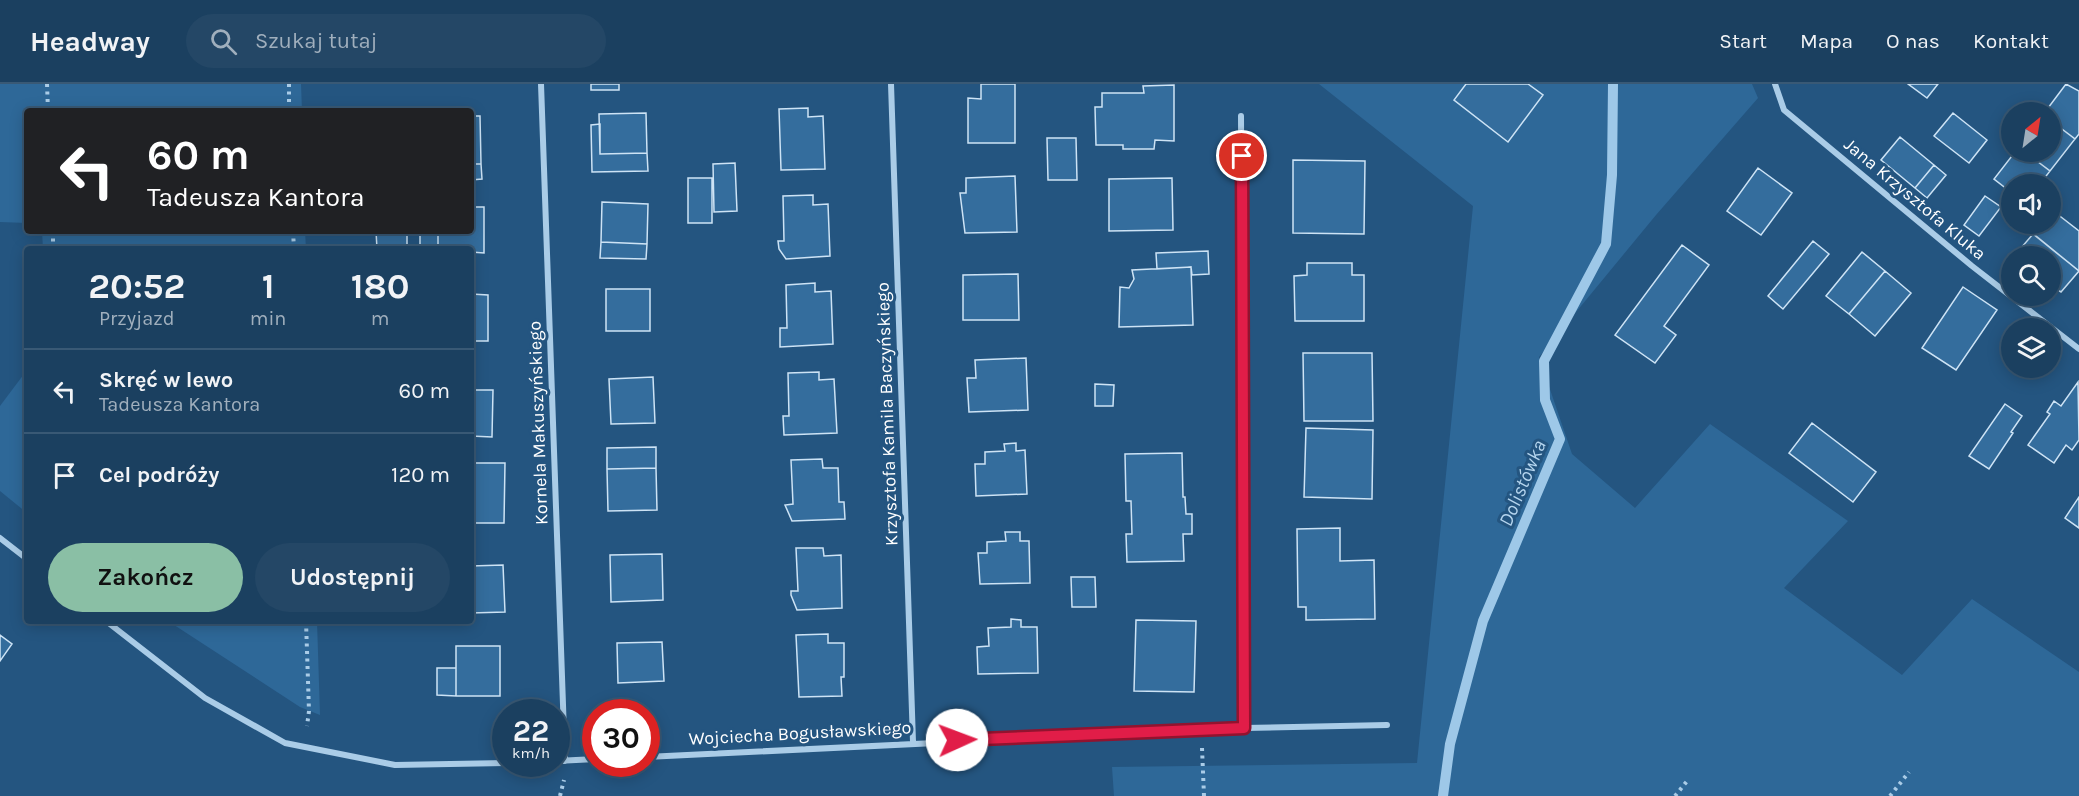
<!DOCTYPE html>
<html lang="pl">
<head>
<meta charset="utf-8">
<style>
	:root { --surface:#1b4060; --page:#244766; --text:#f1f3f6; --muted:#a0afbd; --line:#395975; --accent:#8abfa5 }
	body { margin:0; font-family:Karla,sans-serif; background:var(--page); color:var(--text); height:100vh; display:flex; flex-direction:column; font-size:22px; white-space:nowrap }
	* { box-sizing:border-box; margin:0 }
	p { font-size:20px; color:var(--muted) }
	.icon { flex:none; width:33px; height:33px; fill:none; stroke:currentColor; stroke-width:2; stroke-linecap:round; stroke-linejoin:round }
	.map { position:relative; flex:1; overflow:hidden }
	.drawer { position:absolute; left:24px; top:162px; width:450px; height:378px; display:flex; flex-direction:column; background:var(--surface); border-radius:6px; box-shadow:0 3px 15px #0003,0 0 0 2px var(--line) }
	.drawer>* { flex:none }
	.guide { position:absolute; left:24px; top:24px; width:450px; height:126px; border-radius:6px; box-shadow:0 3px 15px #0003,0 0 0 2px var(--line); background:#202124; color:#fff; overflow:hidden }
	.needle { width:39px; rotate:30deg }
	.buttons { position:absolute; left:2001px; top:18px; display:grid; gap:12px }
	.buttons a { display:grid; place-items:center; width:60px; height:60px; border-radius:50%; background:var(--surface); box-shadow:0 3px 15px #0003,0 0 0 2px var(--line); font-size:30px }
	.speed { position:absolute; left:492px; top:615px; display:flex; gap:12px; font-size:30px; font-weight:700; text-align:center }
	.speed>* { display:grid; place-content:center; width:78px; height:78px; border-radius:50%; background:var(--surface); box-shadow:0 3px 15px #0003,0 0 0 2px var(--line); line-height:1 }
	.speed small { font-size:15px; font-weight:400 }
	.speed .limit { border:9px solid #d22; background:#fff; color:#111 }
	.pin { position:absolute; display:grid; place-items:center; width:51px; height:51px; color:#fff; margin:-26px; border:3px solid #fff; border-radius:50%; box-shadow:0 2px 6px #0007 }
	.me { position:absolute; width:66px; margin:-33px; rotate:88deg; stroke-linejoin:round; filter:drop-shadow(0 0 4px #0008) }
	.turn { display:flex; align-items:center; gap:21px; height:126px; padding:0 24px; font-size:27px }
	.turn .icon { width:78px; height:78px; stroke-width:2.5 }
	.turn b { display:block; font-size:42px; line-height:51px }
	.eta { display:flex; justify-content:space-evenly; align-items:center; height:102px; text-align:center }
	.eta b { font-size:36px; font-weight:700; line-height:42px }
	.button { display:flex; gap:12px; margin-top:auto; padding:12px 24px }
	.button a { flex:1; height:69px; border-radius:36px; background:var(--accent); color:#111; font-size:24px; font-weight:700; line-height:69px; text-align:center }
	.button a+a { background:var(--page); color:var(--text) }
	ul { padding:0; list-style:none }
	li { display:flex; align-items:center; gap:18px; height:84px; padding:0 24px; border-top:2px solid var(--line) }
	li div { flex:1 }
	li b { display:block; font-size:22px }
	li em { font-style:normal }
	header { display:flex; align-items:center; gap:36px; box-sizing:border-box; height:84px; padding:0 30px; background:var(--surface); border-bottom:2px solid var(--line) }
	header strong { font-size:28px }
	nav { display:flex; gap:33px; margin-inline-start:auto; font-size:21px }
	.search { width:420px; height:54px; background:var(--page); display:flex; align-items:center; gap:15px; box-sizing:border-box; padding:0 21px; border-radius:33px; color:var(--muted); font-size:22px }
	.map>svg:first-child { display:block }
	.green { fill:#2e6898 }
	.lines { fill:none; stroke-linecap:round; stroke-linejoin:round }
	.stream { stroke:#9ec8e8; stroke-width:10 }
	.building { fill:#346d9d; stroke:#cde3f5; stroke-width:1.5 }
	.path { stroke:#aacce7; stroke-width:4; stroke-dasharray:3 4.5; stroke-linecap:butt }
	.minor { stroke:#aacce7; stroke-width:6 }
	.route-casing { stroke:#92132f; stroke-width:15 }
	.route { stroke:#e11d48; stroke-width:10 }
	.labels { text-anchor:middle; stroke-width:6; stroke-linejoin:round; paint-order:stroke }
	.street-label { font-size:18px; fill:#fff; stroke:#245580 }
	.water-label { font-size:20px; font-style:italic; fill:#b5d5ee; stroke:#245580 }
</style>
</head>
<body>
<header>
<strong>Headway</strong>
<div class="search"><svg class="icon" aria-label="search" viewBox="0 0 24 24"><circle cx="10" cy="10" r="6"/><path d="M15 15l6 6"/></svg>Szukaj tutaj</div>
<nav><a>Start</a><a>Mapa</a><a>O nas</a><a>Kontakt</a></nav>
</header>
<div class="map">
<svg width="2079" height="712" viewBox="0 0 2079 712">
	<rect width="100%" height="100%" fill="#245580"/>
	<!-- green -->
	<path class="green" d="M0 0H301L302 27H27V139L0 138Z
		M1319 0H1752L1758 14 1656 131 1539 273 1572 370 1635 424 1710 340 1848 437 1784 504 1902 591 1972 515 2079 588V712H1114L1112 683 1417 679 1473 122Z
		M42 147H305L306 165H43Z
		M27 286V429L0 407V322Z
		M168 537H317L320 631 300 623Z"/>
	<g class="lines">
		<!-- stream -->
		<path class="stream" d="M1443 712 1450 660 1483 537 1560 355 1545 316 1544 277 1606 160 1612 91 1613 0"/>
	</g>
	<!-- building -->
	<path class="building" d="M591 0H619V6H591Z
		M981 0H1015V59H968V14L981 15Z
		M1466 0H1528L1543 11 1508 58 1454 16Z
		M1908 0H1938L1927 14Z
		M2066 0 2079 7V50L2075 55 2050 36V28H2045Z
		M1174 1V57L1155 56 1154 65H1123V61H1096L1095 23H1102V9H1144L1143 2Z
		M808 24V33L823 32 825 85 781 86 779 25Z
		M646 29 647 69 600 70 599 30Z
		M1953 29 1987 56 1969 79 1934 52Z
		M471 32H480L481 80H471Z
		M2050 36 2075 55 2050 87 2025 68H2050Z
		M600 40V70L647 69 648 87 592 88 591 41Z
		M1900 53 1934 81 1915 104 1881 76Z
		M1047 54H1076L1077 96H1048Z
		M2015 68H2025L2050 87 2040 100H2012V109L1994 95Z
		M1293 76 1365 77 1364 150 1293 149Z
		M735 79 737 127 714 128 713 80Z
		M471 80H481L482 95 471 96Z
		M1934 81 1946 91 1927 114 1915 104Z
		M1758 84 1792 109 1761 151 1727 127Z
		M1015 92 1017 148 965 149 960 109H966V94Z
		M688 94H712V139H688Z
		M1172 94 1173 146 1109 147V95Z
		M813 111V121L828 120 830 172 786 175 779 165 778 157H784L783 112Z
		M1985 112 2001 123 1979 152 1964 141Z
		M602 118 648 120 647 160 601 158Z
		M471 123H484V169L471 168V165H438V147H471Z
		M2052 126 2079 147V187L2031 148H2034L2041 140H2050Z
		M376 147H407V165H377Z
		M420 147H438V165H420Z
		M2033 150 2079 187 2061 208 2050 201V172L2015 171Z
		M1813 157 1829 170 1783 225 1768 212Z
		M601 158 647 160 646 175 600 174Z
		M1682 161 1709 181 1664 242 1676 251 1655 279 1615 251Z
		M1208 167 1209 190 1192 191 1191 183 1157 185 1156 169Z
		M1862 168 1885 187 1849 230 1826 212Z
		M1307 179H1352V191H1364V237H1295L1294 192 1307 191Z
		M1191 183 1193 241 1119 243 1120 203 1129 204 1134 195 1132 186Z
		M1885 187 1911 209 1875 252 1849 230Z
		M1018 190 1019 236H963V191Z
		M815 199V208L831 207 833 260 780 263V244H787L786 201Z
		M1963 203 1997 226 1956 286 1922 264Z
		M606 205H650V247H606Z
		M471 210 488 211V257H471Z
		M1303 269H1372L1373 337H1304Z
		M1026 274 1028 326 969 328 967 294H976L975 276Z
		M819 288V296L834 295 837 349 784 351 783 332H789L788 289Z
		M653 293 655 339 611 340 609 295Z
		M2078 298 2079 356 2072 366 2066 361 2054 379 2028 361 2050 330 2047 328 2054 317 2061 322Z
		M1095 300 1114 301 1113 322H1095Z
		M471 306H493L492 353 471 352Z
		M2005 320 2022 332 2011 348 2013 349 1989 385 1969 372Z
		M1812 339 1876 388 1853 418 1789 369Z
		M1306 344 1373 346 1372 415 1304 413Z
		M1016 359V367L1025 366 1027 410 976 412 975 380H985V368L1005 367 1004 360Z
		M656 363V384L607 385V364Z
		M1182 369 1183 413H1185L1186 430H1192V450H1183L1184 477 1127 478 1126 450H1132L1131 417H1126L1125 370Z
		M822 375 823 384H838L839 418H844L845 435 792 437 785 421 793 420 791 376Z
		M471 379H505L504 439H471Z
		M656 384 657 426 608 427 607 385Z
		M2079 413V444L2065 434Z
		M1340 444V477L1374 476 1375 535 1306 536V523H1298L1297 445Z
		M1005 448H1020V457H1029L1030 499 980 500 978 469H987V458L1006 457Z
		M796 464H823L824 472 841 471 842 524 797 526 791 511V507H798Z
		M662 470 663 516 611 518 610 471Z
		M503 481 505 528 471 529V482Z
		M1071 493H1095L1096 523H1072Z
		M1011 535 1021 536V543H1037L1038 589 978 590 977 563 989 562 988 544 1011 543Z
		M1136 536 1196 537 1194 608 1134 607Z
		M828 550V559H844V593H841L842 612 799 613 796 551Z
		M0 551 12 560 0 577Z
		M662 558 664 597 618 599 617 559Z
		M456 562H500V612H456Z
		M437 584H456V612L437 611Z"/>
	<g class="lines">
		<!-- path -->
		<path class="path" d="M47 0 48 27
			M289 0V27
			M53 147V165
			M293 147 294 165
			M306 537 309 627 307 642
			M1202 664 1204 712
			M560 712 564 696
			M1675 712 1688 696
			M1890 712 1909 688"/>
		<!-- minor -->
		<path class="minor" d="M541 0 565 677
			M891 0 913 658
			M1775 0 1784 26 1972 182 2079 265
			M1241 32 1244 644
			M0 454 27 475
			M106 537 205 614 285 659 395 681 506 679
			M646 673 1244 644 1387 641
			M556 677 596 675"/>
	</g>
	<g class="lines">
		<defs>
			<path id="route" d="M957 656 1244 644 1242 72"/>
		</defs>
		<!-- route casing -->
		<use href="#route" class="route-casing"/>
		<!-- route -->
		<use href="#route" class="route"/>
	</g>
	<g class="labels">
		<!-- street labels -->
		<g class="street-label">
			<text transform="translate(1915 115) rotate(40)" y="6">Jana Krzysztofa Kluka</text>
			<text transform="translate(887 330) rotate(-92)" y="6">Krzysztofa Kamila Baczyńskiego</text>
			<text transform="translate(538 339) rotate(-92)" y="6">Kornela Makuszyńskiego</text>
			<text transform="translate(800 649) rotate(-3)" y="6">Wojciecha Bogusławskiego</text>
		</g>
		<!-- water labels -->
		<g class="water-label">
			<text transform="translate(1522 399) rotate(-67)" y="7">Dolistówka</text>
		</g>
	</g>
</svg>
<div class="buttons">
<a><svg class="needle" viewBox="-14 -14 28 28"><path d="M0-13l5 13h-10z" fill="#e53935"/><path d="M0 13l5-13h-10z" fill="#a0afbd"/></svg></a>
<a><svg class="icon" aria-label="sound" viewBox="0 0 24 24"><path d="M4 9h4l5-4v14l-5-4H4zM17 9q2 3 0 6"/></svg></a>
<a><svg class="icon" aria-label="search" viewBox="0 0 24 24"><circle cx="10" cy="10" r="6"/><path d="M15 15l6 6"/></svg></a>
<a><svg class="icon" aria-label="layers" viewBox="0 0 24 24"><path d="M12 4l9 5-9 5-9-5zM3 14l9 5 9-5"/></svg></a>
</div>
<div class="speed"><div>22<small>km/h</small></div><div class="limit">30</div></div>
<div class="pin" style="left:1242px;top:72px;background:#d93025"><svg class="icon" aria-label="arrive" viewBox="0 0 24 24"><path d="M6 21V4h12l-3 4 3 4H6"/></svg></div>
<svg class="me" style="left:957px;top:656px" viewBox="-20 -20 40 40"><circle r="19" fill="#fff"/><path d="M0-13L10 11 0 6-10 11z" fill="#e11d48"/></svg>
<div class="guide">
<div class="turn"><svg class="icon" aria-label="left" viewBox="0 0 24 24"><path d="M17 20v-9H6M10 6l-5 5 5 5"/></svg><div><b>60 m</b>Tadeusza Kantora</div></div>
</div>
<section class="drawer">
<div class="eta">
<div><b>20:52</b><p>Przyjazd</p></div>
<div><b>1</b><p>min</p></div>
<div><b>180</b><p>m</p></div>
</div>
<ul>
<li><svg class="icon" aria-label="left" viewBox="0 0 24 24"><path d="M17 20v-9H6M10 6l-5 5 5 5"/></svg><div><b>Skręć w lewo</b><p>Tadeusza Kantora</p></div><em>60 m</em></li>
<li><svg class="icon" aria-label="arrive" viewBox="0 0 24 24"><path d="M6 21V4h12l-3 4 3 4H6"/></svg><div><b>Cel podróży</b></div><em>120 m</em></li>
</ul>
<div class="button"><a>Zakończ</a><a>Udostępnij</a></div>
</section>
</div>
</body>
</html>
